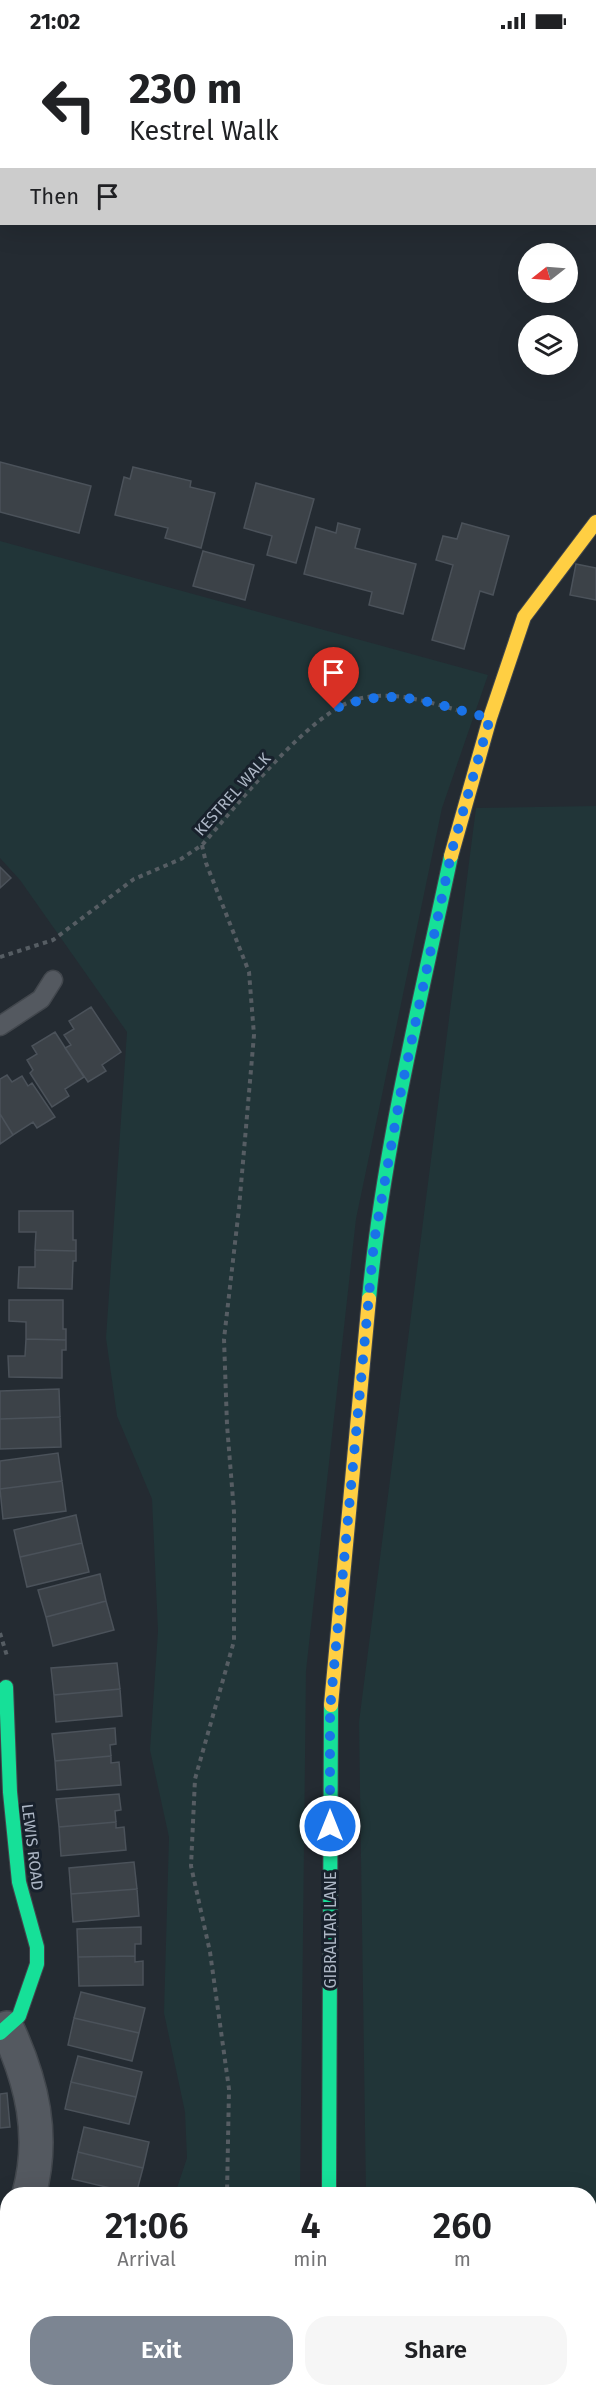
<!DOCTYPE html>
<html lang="en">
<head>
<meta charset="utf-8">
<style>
	:root { --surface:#fff; --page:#f6f6f6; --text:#202124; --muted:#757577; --accent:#7c8592 }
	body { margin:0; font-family:"Fira Sans",sans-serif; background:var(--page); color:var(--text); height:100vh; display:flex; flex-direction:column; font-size:22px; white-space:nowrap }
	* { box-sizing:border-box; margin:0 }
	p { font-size:20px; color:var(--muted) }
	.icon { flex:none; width:33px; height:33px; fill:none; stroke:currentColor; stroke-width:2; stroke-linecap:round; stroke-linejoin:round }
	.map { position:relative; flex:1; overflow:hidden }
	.drawer { position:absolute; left:0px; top:2145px; width:597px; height:210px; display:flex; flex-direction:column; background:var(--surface); border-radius:24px 24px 0 0; box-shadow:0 6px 24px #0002 }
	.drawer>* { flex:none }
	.top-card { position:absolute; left:0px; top:0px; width:597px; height:183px; box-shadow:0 6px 24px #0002; background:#fff; color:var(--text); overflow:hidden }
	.needle { width:39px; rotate:253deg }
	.tools { position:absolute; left:518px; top:201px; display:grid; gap:12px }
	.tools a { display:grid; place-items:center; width:60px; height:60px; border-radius:50%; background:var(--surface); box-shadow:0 6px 24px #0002; font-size:30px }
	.pin { position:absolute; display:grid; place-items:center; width:51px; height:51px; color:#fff; margin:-62px -26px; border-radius:50% 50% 50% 0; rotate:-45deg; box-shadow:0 0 6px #0007 }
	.pin .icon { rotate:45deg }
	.me { position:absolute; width:66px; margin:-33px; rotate:0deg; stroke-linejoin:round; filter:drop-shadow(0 0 4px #0008) }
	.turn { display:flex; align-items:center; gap:21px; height:126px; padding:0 30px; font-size:27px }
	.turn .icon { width:78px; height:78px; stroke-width:2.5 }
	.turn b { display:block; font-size:42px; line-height:51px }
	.then { display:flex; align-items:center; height:57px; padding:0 30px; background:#0003; gap:12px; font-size:22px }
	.eta { display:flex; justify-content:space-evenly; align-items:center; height:102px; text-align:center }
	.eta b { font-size:36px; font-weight:600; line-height:42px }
	.action { display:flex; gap:12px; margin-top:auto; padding:12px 30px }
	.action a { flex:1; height:69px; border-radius:24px; background:var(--accent); color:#fff; font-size:24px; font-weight:600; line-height:69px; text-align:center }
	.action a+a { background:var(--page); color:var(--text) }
	.status { display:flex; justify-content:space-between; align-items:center; height:42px; padding:0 30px; background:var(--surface); direction:ltr }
	.status svg { height:16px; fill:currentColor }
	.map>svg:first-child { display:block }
	.green { fill:#213538 }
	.building { fill:#3c4248; stroke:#4b525a; stroke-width:1.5 }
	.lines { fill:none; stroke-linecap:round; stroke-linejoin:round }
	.lane-casing { stroke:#42474d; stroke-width:21 }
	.street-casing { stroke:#42474d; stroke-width:36 }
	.fast-casing { stroke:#42474d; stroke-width:16 }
	.slow-casing { stroke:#42474d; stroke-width:16 }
	.path { stroke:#565d63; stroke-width:4; stroke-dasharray:4.5 4.5; stroke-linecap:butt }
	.lane { stroke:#545960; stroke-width:18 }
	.street { stroke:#545960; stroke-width:33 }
	.fast { stroke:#16e098; stroke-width:14 }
	.slow { stroke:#ffcf43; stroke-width:14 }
	.route { stroke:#1a73e8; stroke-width:10; stroke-dasharray:0 18 }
	.labels { text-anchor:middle; stroke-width:6; stroke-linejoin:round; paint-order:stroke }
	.street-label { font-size:16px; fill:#acb6c5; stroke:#18212c }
</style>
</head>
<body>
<div class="status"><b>21:02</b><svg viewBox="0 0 49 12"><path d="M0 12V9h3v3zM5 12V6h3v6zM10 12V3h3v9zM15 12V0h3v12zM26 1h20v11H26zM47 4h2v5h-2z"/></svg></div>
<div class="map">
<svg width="596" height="2355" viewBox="0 0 596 2355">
	<rect width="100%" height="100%" fill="#242b32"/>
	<!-- green -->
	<path class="green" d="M0 499 488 633 442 766 356 1177 306 1629 300 2152H175L187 2116 185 2070 164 1971 169 1795 150 1708 158 1589 152 1457 117 1374 106 1296 127 990 20 838 0 816Z
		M596 764V2355H368V2348H590V2152H366L359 1680 476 766Z
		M105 2348H298V2355H104Z"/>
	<!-- building -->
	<path class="building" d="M0 420 91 444 79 491 0 470Z
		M133 425 191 439 190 445 215 451 201 506 165 496 168 486 115 473 124 435 130 437Z
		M256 441 314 457 296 521 267 513 272 494 244 486Z
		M338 481 360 487 355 506 416 522 403 572 369 563 372 550 304 532 316 485 336 491Z
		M462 481 509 494 493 553 480 549 464 607 432 598 453 523 436 518 443 494 457 497Z
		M203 509 254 523 245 558 193 544Z
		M576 522 596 526V558L570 553Z
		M0 825 11 836 0 846Z
		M91 965 121 1010 102 1023 106 1029 88 1040 65 1006 71 1003 64 993 74 987 69 979Z
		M55 990 84 1035 65 1047 69 1054 52 1065 30 1031 33 1028 27 1018 37 1012 32 1004Z
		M7 1033 12 1040 22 1034 28 1044 32 1041 55 1075 37 1086 33 1080 13 1093 0 1072V1037Z
		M0 1072 13 1093 0 1102Z
		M19 1169H73V1198H76V1209L35 1208 36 1190H19Z
		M35 1208 76 1209V1219H73L72 1247 18 1246 19 1225H35Z
		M9 1258H63V1287H66V1298L26 1297V1280L9 1279Z
		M26 1297 66 1298V1308H62V1336L9 1335 8 1314H25Z
		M59 1347 60 1375 0 1377V1349Z
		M60 1375 61 1405 0 1407V1377Z
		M58 1411 62 1439 0 1447V1419Z
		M62 1439 66 1469 3 1477 0 1447Z
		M76 1473 82 1501 20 1515 14 1488Z
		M82 1501 89 1530 27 1545 20 1515Z
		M100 1532 106 1559 46 1575 38 1548Z
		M106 1559 114 1588 53 1604 46 1575Z
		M117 1621 120 1647 54 1653 51 1626Z
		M120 1647 122 1674 56 1680 54 1653Z
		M115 1686 116 1702 110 1703 111 1714 55 1719 52 1692Z
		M111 1714V1721L119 1720 121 1743 57 1748 55 1719Z
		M119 1752 121 1768 115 1769 116 1780 59 1785 56 1757Z
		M116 1780V1786L124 1785 126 1808 61 1814 59 1785Z
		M134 1820 137 1847 71 1852 69 1826Z
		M137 1847 139 1874 73 1880 71 1852Z
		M141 1885V1902H135V1914L78 1915 77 1887Z
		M135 1914V1920L143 1919V1943L79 1944 78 1915Z
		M81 1950 145 1966 139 1991 74 1976Z
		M74 1976 139 1991 132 2019 68 2003Z
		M78 2014 142 2030 136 2055 71 2040Z
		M71 2040 136 2055 129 2082 65 2067Z
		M7 2051 10 2085 0 2086V2052Z
		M84 2085 149 2100 143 2126 78 2110Z
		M78 2110 143 2126 136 2152 72 2137Z
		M17 2348H55L54 2351 63 2354 15 2355Z"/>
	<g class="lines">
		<defs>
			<path id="lane" d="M0 984 41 957 53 938"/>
			<path id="street" d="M7 1986C32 2040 45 2094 29 2152
				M0 2253 8 2226
				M329 2355V2348"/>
			<path id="fast" d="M369 1257C383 1108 420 960 451 814
				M0 1991 19 1974 37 1922V1905L19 1840 10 1750 6 1645
				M329 2152 331 1663"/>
			<path id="slow" d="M451 814 490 676 524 575 596 480
				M331 1663 369 1257"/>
		</defs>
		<!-- lane casing -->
		<use href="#lane" class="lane-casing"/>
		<!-- street casing -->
		<use href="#street" class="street-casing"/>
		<!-- fast casing -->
		<use href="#fast" class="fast-casing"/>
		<!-- slow casing -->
		<use href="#slow" class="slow-casing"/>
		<!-- path -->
		<path class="path" d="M202 803 206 821 249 930 254 993 239 1166 224 1297 227 1383 234 1470V1599L195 1737 191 1824 210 1910 229 2047 227 2152
			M0 915 53 898 134 837 181 817 202 803C237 764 309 670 358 657 391 648 425 659 457 668
			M0 1591 7 1614
			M212 2355V2348"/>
		<!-- lane -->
		<use href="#lane" class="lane"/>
		<!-- street -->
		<use href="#street" class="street"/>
		<!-- fast -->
		<use href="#fast" class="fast"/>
		<!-- slow -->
		<use href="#slow" class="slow"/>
	</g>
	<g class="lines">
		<!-- route -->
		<path class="route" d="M330 1784V1668L374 1200 401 1049 452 808 490 676C430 662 395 642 334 667"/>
	</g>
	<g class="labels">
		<!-- street labels -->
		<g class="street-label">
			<text transform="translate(232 752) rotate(-48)" y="6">KESTREL WALK</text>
			<text transform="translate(33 1805) rotate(83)" y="6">LEWIS ROAD</text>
			<text transform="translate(330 1888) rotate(-90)" y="6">GIBRALTAR LANE</text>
		</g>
	</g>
</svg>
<div class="tools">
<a><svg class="needle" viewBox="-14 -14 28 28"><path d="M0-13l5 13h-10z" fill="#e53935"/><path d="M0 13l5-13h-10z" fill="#757577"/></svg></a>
<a><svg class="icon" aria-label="layers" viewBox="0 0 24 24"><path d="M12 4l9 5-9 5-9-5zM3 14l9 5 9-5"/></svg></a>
</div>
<div class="pin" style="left:334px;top:667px;background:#d93025"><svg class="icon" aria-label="arrive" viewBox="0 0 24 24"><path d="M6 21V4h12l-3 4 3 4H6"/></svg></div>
<svg class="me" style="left:330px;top:1784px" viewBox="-20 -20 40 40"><circle r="17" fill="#1a73e8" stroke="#fff" stroke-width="3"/><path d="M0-11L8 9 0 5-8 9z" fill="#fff"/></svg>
<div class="top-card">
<div class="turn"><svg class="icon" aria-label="left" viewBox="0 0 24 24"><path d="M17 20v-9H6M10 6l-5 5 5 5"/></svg><div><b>230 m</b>Kestrel Walk</div></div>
<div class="then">Then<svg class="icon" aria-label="arrive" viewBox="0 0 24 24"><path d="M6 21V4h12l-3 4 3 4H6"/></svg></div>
</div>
<section class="drawer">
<div class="eta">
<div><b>21:06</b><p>Arrival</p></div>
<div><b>4</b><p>min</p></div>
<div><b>260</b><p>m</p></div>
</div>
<div class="action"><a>Exit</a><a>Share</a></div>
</section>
</div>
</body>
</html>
